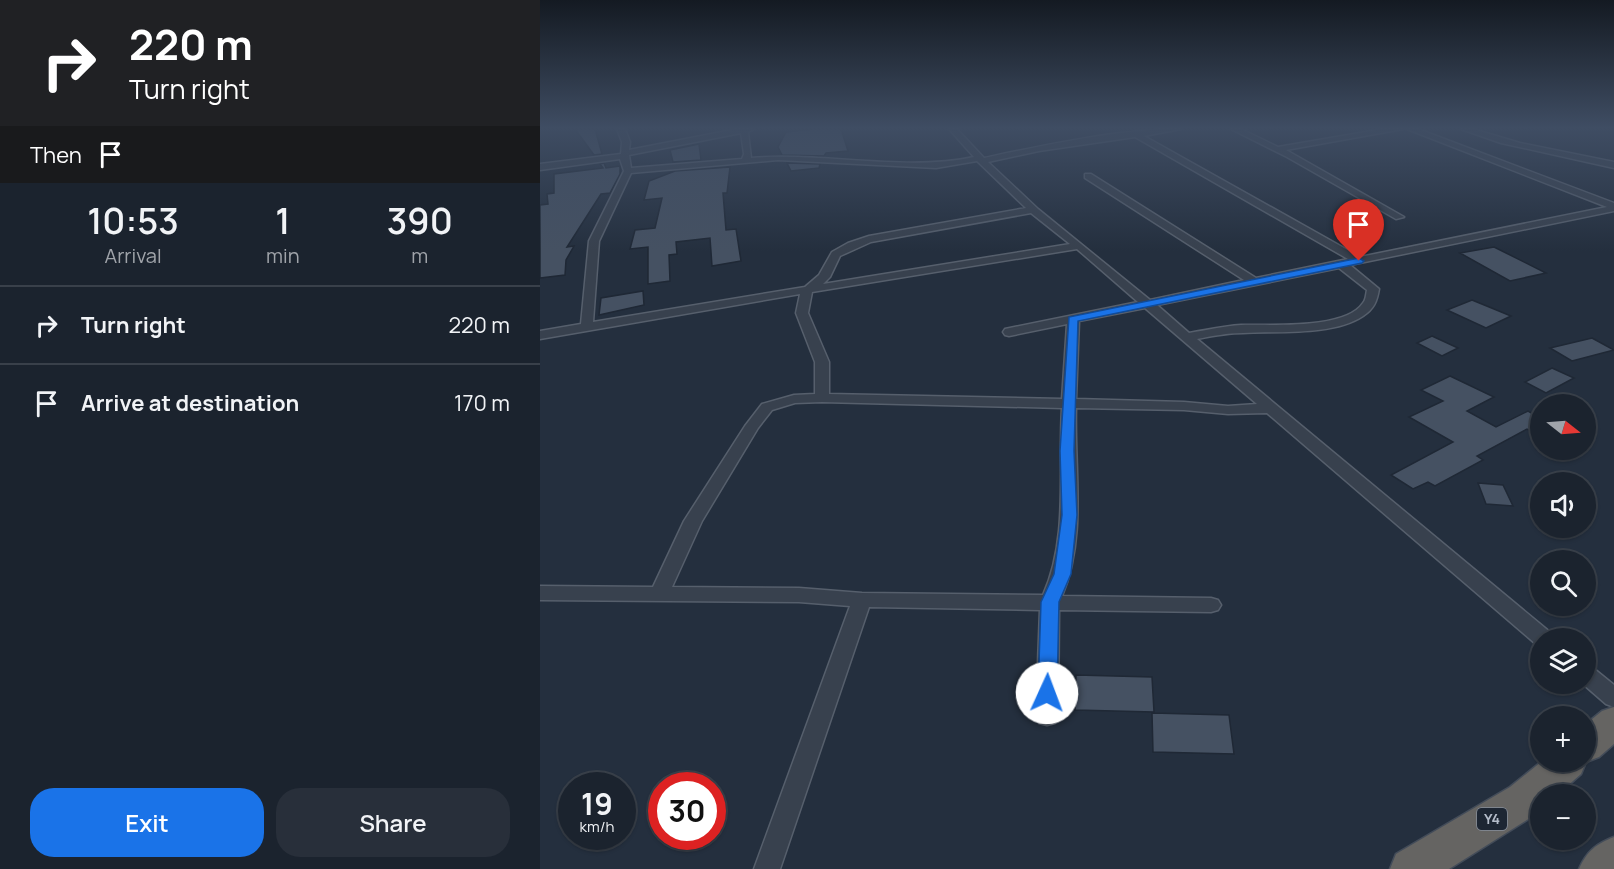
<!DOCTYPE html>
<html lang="en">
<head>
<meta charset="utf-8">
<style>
	:root { --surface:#1b232e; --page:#282f3a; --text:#f1f3f6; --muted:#a0a4aa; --line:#39404a; --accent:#1a73e8 }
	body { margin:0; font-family:Manrope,sans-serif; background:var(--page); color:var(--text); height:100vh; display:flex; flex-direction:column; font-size:22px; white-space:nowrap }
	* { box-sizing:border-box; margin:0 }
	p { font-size:20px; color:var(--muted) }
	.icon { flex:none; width:33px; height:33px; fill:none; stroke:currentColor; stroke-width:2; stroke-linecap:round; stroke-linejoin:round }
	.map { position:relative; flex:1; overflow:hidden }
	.drawer { display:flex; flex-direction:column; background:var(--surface); width:540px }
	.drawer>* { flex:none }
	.banner { background:#202124; color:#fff; overflow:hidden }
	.needle { width:39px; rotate:107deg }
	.tools { position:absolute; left:990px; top:394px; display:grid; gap:12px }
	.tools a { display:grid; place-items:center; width:66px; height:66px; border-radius:50%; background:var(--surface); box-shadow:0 2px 4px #0004,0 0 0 2px var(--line); font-size:30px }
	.speed { position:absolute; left:18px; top:772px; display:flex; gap:12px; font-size:30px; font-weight:700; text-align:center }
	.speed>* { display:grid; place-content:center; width:78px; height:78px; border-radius:50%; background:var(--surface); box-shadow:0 2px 4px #0004,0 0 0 2px var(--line); line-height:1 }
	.speed small { font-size:15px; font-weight:400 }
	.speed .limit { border:9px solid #d22; background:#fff; color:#111 }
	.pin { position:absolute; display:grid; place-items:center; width:51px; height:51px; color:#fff; margin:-62px -26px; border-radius:50% 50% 50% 0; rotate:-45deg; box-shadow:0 0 6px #0007 }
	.pin .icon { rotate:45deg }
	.me { position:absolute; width:66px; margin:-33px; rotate:2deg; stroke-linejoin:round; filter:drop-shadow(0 0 4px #0008) }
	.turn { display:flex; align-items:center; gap:21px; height:126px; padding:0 30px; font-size:27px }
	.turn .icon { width:78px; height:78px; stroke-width:2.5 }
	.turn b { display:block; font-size:42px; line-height:51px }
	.then { display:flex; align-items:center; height:57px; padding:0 30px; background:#0003; gap:12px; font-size:22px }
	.eta { display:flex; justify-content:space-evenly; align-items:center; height:102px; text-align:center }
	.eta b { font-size:36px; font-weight:600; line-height:42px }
	.primary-button { display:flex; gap:12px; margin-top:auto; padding:12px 30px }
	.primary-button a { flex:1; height:69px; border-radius:24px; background:var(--accent); color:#fff; font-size:24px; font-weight:600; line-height:69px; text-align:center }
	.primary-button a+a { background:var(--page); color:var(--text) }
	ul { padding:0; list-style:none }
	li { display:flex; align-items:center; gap:18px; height:78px; padding:0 30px; border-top:2px solid var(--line) }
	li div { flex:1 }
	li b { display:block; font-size:22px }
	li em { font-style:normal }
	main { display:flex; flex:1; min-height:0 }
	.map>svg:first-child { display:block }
	.building { fill:#455162; stroke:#1f2835; stroke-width:1.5 }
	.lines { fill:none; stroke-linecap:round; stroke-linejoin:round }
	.minor-casing { stroke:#565f6c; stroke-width:3 }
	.trunk-casing { stroke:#434c59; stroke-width:3 }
	.minor { fill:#38414e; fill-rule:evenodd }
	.trunk { fill:#656462; fill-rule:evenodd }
	.route { fill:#1a73e8; stroke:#114b97; stroke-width:1.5 }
	.labels { text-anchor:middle; stroke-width:5; stroke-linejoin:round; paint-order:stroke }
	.shield { fill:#1d2633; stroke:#878f9c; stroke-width:1.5 }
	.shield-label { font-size:14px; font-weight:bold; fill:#b4bcc9 }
</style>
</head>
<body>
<main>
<section class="drawer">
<div class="banner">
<div class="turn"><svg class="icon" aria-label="right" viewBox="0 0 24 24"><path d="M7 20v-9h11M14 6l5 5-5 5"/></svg><div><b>220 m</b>Turn right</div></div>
<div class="then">Then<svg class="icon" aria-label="arrive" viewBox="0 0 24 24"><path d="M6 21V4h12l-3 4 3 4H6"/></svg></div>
</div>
<div class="eta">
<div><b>10:53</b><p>Arrival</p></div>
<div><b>1</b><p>min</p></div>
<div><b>390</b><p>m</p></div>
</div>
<ul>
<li><svg class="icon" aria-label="right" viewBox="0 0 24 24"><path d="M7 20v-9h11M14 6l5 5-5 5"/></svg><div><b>Turn right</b></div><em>220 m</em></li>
<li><svg class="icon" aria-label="arrive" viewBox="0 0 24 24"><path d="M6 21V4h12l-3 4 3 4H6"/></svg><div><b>Arrive at destination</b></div><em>170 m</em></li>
</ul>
<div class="primary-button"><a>Exit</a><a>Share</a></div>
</section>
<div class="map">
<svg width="1074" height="869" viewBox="0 0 1074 869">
	<rect width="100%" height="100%" fill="#242f3e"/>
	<!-- building -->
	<path class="building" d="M35 129H55L62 154 54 155Z
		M273 129H301L308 151 286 153 284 156 242 155 238 147 246 132Z
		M159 144 161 160 133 162 130 150Z
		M64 163 66 168 80 166V174L70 193 61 194 27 247 34 246 26 260 25 275 0 278V205L8 204 7 194 14 193V174L63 168 60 164Z
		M247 163 280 164 279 168 251 171Z
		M190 167 187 193H183L186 230 196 229 201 261 172 266 170 238 136 242 137 254 129 255 130 281 108 284V247L90 249 95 230 115 228 122 198 104 200 109 181 135 171Z
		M954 247 1006 273 970 281 920 253Z
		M103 291 104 305 59 315 61 298Z
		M932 300 954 309 971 316 946 328 907 310Z
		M892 336 918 348 902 356 877 343Z
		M1052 338 1074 350 1032 361 1010 348Z
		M1012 368 1034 378 1006 393 985 382Z
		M910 376 954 397 927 411 956 427 988 411 1000 418V428L992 432 987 429 937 456 943 460 895 486 888 482 873 489 851 475 913 442 869 417 903 401 881 390Z
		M938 483 963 485 973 506 946 504Z
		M536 675 612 677 614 712 535 710Z
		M612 713 689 715 694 754 613 752Z"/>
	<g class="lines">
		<defs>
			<path id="minor" d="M77 129H85L90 142 89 150 197 129H214L208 132 211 158C283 152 365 172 434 157L409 129H417L444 158C506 145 578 129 641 129L604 136 820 257 1067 207 867 129H878L1074 203V211L810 265 839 289C837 301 834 309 823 316 793 336 738 331 703 333 688 333 672 336 657 339L1011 633 1014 639H1000V646L997 645 727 413 688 414 644 410 536 408C534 470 547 537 522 596L671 598 678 600 681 605 678 610 671 612 519 610 518 716 515 723 507 725 499 723 496 716 500 610 329 607 240 869H214L310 606 259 602 0 600V586L113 587 144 521 205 426 222 404 254 395 275 394V362L256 313 260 294 0 339V331L41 324 49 241 84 171 80 159 0 170V164L81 154 82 142ZM201 133 204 154 202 159 91 168 89 155ZM595 137 808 259 716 278 551 174H545V178L704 280 610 300 498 209 448 162 499 151ZM238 160 396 168 437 161 486 208 329 236 308 243 292 252 279 275 265 287 53 322 59 241 91 173ZM491 213 530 244 283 284 290 277 300 256 331 242ZM537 249 598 302 465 329 463 332 465 335 469 336 527 324 522 399 289 394V362L268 313 272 292ZM799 268 827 290C826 294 826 300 823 303 805 330 730 324 701 325 684 326 667 330 649 333L617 305ZM605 308 717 404 688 406 644 402 536 399 539 321ZM282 402 522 408C518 470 529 537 503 595L322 593 259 588 132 587 162 521 218 428 232 410 255 403Z
				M691 129H701L738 147 843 129H863L746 150 864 217 856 219 747 157Z
				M921 129H933L980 143 1074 162V168L961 143Z
				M1046 665 1053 668 1074 685V707L1066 704 1043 684H1046Z"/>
			<path id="trunk" d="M1074 707V744L1059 757 1046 762 1041 774 1017 795H1000V810L998 813 909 869H850L856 854 970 787 1001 762H1046V724L1062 711Z
				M1074 837V869H1039C1047 851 1056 844 1074 837Z"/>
		</defs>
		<!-- minor casing -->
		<use href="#minor" class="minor-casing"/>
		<!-- trunk casing -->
		<use href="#trunk" class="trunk-casing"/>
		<!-- minor -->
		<use href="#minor" class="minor"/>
		<!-- trunk -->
		<use href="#trunk" class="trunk"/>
	</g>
	<!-- sky -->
	<linearGradient id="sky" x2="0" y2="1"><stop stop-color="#141a22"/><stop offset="0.51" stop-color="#3f4d63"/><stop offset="1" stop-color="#3f4d63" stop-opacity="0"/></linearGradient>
	<rect width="1074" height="251" fill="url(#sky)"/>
	<!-- route -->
	<path class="route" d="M819 258 824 261 822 263 538 321 534 451 537 515 531 574 519 602 517 693 514 699 507 701 500 699 498 693 501 602 514 574 522 515 520 451 529 317Z"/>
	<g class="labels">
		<!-- shield labels -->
		<rect class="shield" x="937" y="808" width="30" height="22" rx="4.5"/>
		<g class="shield-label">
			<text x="952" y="824">Y4</text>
		</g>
	</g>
</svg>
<div class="tools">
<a><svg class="needle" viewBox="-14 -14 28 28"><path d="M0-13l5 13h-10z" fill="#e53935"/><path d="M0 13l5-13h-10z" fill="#a0a4aa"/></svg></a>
<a><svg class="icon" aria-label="sound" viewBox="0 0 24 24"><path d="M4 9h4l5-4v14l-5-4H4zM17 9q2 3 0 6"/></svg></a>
<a><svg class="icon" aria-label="search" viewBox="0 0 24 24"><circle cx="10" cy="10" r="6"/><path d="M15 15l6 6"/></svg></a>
<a><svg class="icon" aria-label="layers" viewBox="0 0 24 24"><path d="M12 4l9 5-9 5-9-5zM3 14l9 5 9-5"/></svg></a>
<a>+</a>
<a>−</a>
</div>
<div class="speed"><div>19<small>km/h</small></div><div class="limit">30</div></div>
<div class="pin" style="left:819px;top:261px;background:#d93025"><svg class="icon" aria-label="arrive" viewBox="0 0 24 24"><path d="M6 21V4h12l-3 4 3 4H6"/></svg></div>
<svg class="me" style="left:507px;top:693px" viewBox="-20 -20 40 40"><circle r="19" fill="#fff"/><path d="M0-13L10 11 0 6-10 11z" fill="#1a73e8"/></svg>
</div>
</main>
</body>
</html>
